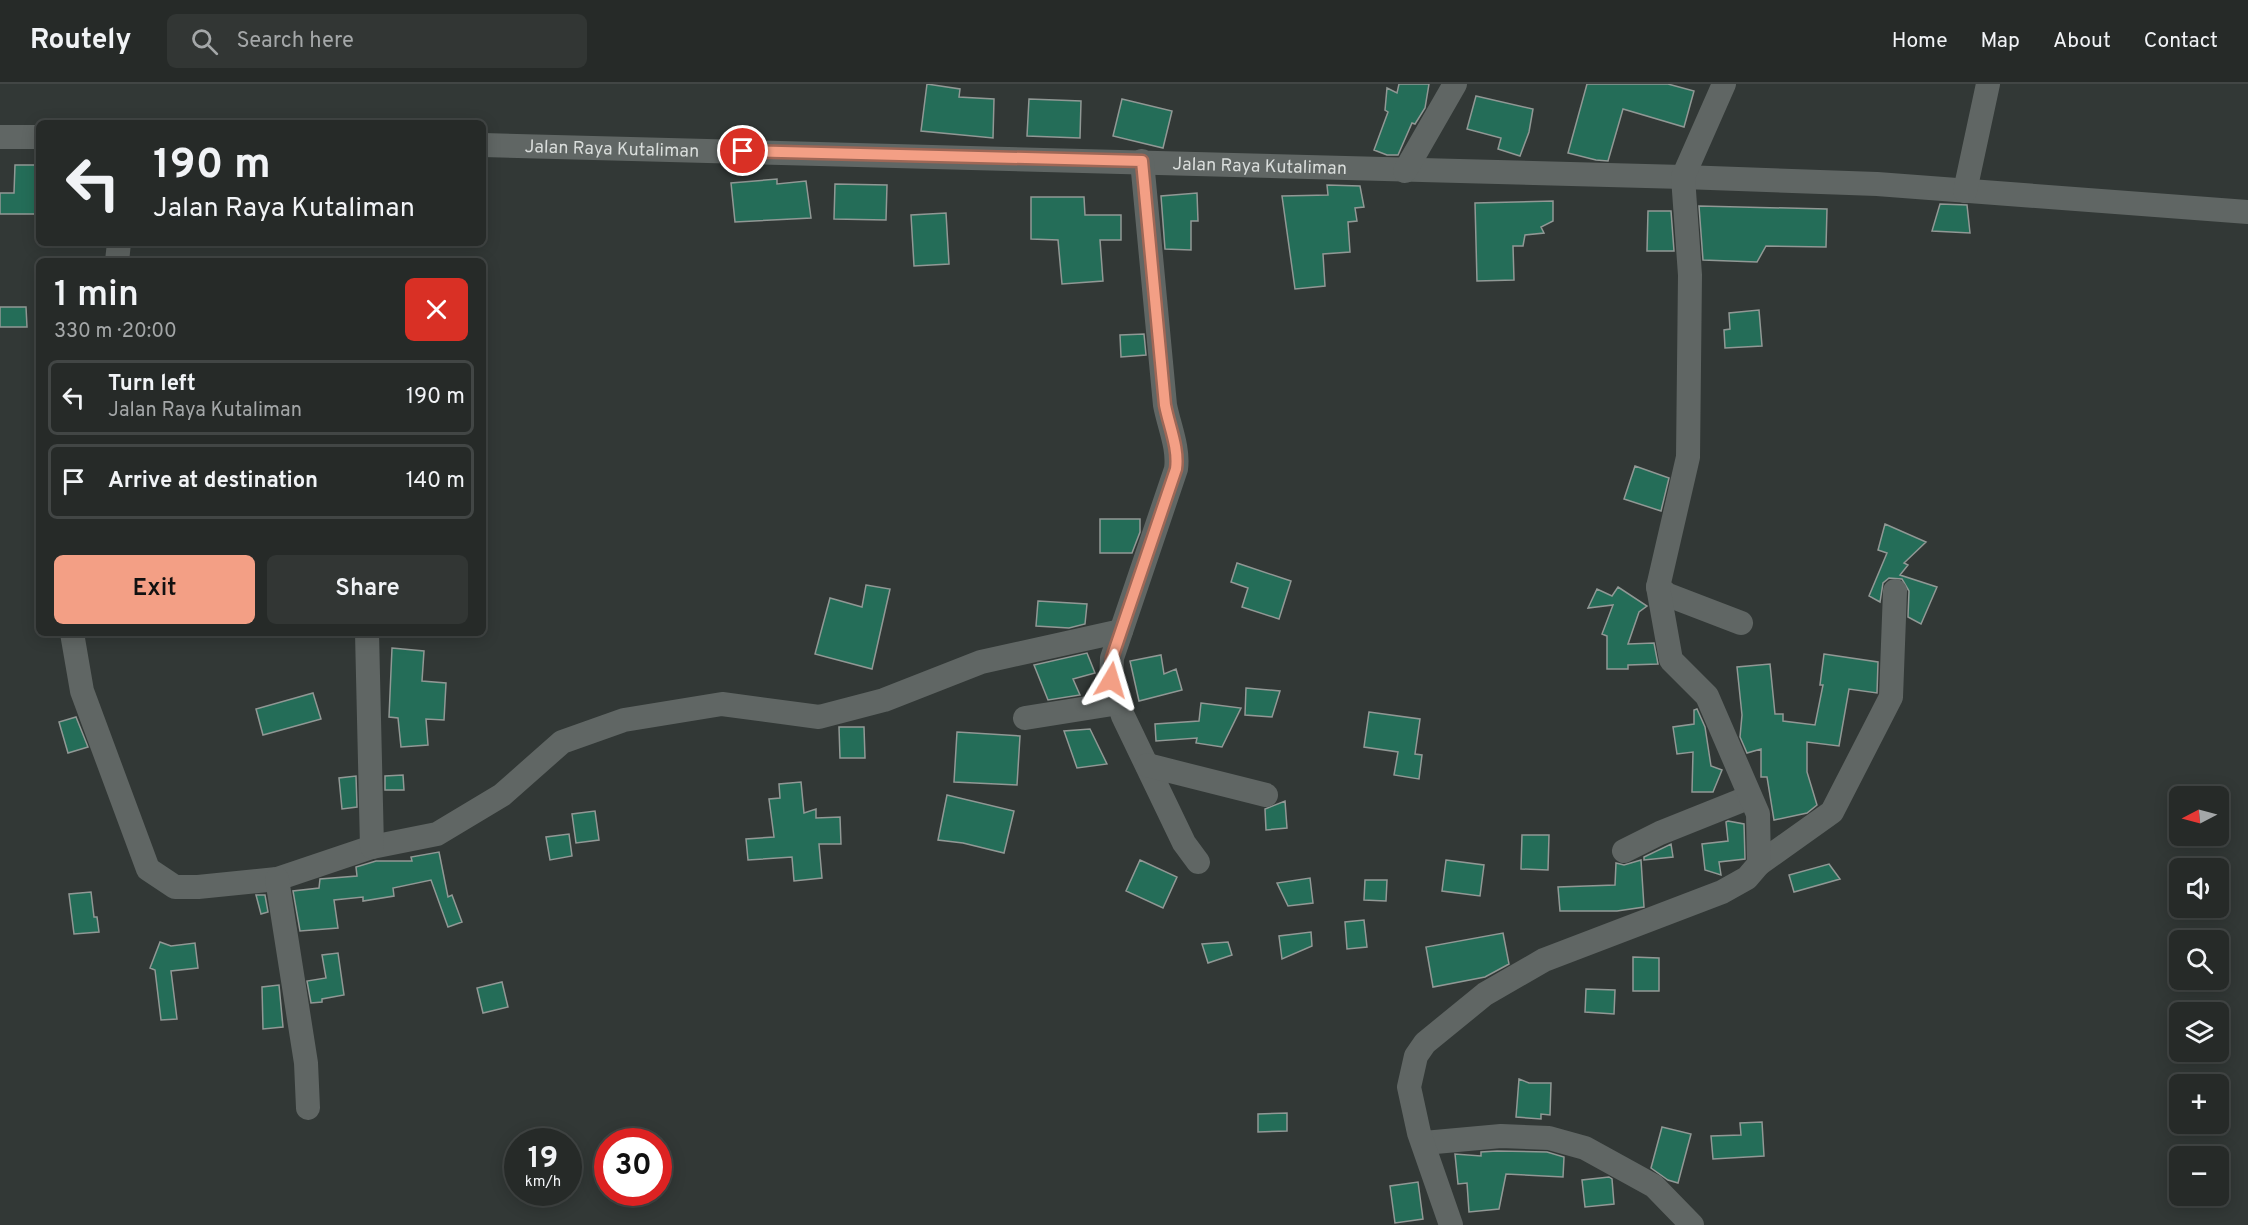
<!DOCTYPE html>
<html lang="en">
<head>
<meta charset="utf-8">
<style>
	:root { --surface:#262a28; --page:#323634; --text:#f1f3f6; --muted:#a4a7a8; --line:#424645; --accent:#f39f85 }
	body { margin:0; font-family:Overpass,sans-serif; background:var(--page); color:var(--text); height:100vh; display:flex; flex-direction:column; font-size:22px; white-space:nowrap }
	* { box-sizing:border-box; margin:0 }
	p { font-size:20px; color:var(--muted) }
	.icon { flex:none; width:33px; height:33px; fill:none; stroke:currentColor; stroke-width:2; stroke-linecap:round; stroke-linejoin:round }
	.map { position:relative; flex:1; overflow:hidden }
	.sheet { position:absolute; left:36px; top:174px; width:450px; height:378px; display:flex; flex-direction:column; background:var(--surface); border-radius:9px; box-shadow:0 3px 15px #0003,0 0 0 2px var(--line) }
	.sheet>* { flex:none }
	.hud { position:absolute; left:36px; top:36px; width:450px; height:126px; border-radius:9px; box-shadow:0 3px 15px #0003,0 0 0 2px var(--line); background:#262a28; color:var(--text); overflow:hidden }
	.needle { width:39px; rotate:264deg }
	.tools { position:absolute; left:2169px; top:702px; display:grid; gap:12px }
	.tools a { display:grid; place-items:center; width:60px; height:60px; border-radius:9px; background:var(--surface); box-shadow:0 3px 15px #0003,0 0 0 2px var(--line); font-size:30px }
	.speed { position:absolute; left:504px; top:1044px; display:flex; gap:12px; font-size:30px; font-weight:700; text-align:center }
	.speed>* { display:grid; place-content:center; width:78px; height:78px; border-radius:50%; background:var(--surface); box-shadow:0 3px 15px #0003,0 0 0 2px var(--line); line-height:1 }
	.speed small { font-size:15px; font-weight:400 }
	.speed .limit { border:9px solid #d22; background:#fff; color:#111 }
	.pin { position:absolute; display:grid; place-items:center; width:51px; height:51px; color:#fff; margin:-26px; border:3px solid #fff; border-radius:50%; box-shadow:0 2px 6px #0007 }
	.me { position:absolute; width:66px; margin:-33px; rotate:7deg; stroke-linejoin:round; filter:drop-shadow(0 0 4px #0008) }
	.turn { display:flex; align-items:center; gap:21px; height:126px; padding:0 18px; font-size:27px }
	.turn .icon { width:78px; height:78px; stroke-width:2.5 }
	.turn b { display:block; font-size:42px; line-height:51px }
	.round { display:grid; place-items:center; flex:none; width:63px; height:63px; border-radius:9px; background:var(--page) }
	.summary { display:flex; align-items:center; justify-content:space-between; height:102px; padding:0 18px }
	h1 { font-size:36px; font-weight:600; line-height:45px }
	.cta { display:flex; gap:12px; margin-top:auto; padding:12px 18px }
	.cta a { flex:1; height:69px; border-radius:9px; background:var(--accent); color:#111; font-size:24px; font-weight:600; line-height:69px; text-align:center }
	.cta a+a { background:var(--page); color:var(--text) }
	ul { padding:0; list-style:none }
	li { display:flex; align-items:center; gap:18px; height:75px; margin:0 12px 9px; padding:0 6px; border:3px solid var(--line); border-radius:9px }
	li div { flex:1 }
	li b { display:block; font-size:22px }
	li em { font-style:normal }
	header { display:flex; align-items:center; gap:36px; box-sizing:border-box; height:84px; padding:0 30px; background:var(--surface); border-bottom:2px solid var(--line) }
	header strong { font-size:28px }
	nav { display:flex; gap:33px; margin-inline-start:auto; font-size:21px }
	.search { width:420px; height:54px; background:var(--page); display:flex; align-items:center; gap:15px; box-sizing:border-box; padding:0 21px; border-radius:9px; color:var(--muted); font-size:22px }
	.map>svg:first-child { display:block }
	.building { fill:#246d58; stroke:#919895; stroke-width:1.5 }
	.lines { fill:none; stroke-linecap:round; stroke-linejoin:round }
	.minor { stroke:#606664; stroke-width:24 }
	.route-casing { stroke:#9e6756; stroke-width:15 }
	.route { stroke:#f39f85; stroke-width:10 }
	.labels { text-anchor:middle; stroke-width:6; stroke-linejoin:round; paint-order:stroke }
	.street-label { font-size:18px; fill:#d9dddb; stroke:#282e2c }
</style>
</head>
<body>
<header>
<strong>Routely</strong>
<div class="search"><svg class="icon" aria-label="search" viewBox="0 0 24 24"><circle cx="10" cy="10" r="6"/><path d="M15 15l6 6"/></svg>Search here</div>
<nav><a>Home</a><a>Map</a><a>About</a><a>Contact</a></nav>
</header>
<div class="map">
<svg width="2248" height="1141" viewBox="0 0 2248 1141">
	<rect width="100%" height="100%" fill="#323836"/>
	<!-- building -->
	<path class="building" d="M927 0 960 5 959 13 994 15 993 54 921 47Z
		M1399 0H1429L1425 24 1415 40 1412 39 1398 71H1387L1374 66 1388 28 1385 26 1387 4 1397 9Z
		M1587 0H1668L1694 7 1684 43 1623 25 1608 77 1596 76 1568 69Z
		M1476 12 1533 25 1529 48 1520 72 1498 65 1501 54 1467 45Z
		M1029 15 1081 17 1080 54 1027 52Z
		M1122 15 1172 27 1163 64 1113 52Z
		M15 81H39V130H0V109H14Z
		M777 95V100L806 97 811 134 735 138 731 99Z
		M835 100 887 101 886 136 834 135Z
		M1327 101 1360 102 1364 123 1355 124 1357 137 1348 138 1350 168 1323 170 1325 202 1295 205 1282 112 1328 111Z
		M1197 109 1198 137H1191V166L1165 165 1161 112Z
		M1031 113H1084L1085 131H1121V156H1100L1103 197 1062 200 1058 156 1031 155Z
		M1553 117V137L1541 143 1544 149 1525 151 1523 162H1513L1514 196 1477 197 1475 119Z
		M1940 120 1967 121 1970 149 1932 147Z
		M1699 122 1827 125 1826 163 1766 162 1757 178 1703 176Z
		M1648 127H1671L1674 167H1647Z
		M946 129 949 180 914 182 911 131Z
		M0 223H26L27 243H0Z
		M1759 226 1762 262 1725 264 1724 246 1730 245 1729 229Z
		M1144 250 1146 271 1121 273 1120 251Z
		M1635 382 1669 394 1661 427 1624 415Z
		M1100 435H1140V448L1132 469H1100Z
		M1885 440 1926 458 1904 479 1908 481 1900 491 1937 503 1921 540 1908 533 1909 507 1902 495 1889 494 1883 499 1880 518 1869 512 1887 469 1878 466Z
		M1237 479 1291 497 1279 535 1242 523 1248 504 1231 498Z
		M866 501 890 505 872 585 815 570 830 514 862 523Z
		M1618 503 1647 522 1639 528 1628 560 1654 559 1658 580 1628 581V585H1607V552L1602 550 1613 521 1588 524 1597 505 1612 512Z
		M1038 517 1087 520 1085 540 1069 544 1036 542Z
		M392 564 424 567 422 597 446 599 444 636 426 635 428 661 401 663 398 634 389 633Z
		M1087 569 1095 589 1073 595 1080 611 1048 616 1034 581Z
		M1824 570 1878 578 1877 609 1849 605 1839 662 1807 658V688L1817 721 1807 729 1774 736 1767 693H1761V665L1747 669 1740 653 1742 631 1737 583 1770 580 1775 630H1783V637L1815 641 1823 601H1820Z
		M1161 571 1164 590 1176 585 1182 606 1139 617 1130 577Z
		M1246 604 1280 607 1272 633 1245 631Z
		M313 609 321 635 263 651 256 625Z
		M1201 619 1241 624 1222 663 1196 659 1197 654 1156 657 1155 640 1199 637Z
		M1697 625 1705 643 1711 682 1722 686 1713 708H1692L1693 668 1677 670 1673 643 1694 640V626Z
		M1369 628 1420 635 1415 670 1422 671 1419 695 1394 691 1398 668 1364 663Z
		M76 633 88 663 68 669 59 638Z
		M839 643H864L865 674H840Z
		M1090 645 1107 680 1077 684 1064 647Z
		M957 648 1020 652 1017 701 954 698Z
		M403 691 404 706H385V692Z
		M356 692 357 723 342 725 339 694Z
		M801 698 804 729 816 725V734L840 733 841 760H819L822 794 794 797 792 773 748 776 746 755 774 753 769 715 780 714 779 700Z
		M947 711 1014 727 1004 769 963 759 938 756Z
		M1285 717 1287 744 1266 746 1265 725Z
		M595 727 599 756 576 759 572 730Z
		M1728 737 1744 740 1745 775 1719 778 1721 791 1705 786 1702 760 1728 757 1726 738Z
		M569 750 572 772 550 776 546 753Z
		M1522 751H1549L1548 786 1521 785Z
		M1671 760 1673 773 1644 776V773Z
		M439 768 448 813 452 811 462 838 448 843 431 796 393 804 394 812 363 817V813L334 816 338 844 300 847 293 807 319 804 320 795 357 792 356 783 376 777H412L411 773Z
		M1140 776 1177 793 1163 824 1126 807Z
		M1446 776 1484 781 1480 812 1442 807Z
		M1641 776 1644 823 1617 827H1560L1558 803 1615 801 1616 779 1624 781Z
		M1829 780 1840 795 1794 808 1789 791Z
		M1310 794 1313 819 1288 822 1277 799Z
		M1365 796H1387L1386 817 1364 816Z
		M91 808 94 833H97L99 848 74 850 69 810Z
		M256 811H265L268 828 261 830Z
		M1364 836 1367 863 1347 865 1345 838Z
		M1311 848 1312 862 1282 875 1279 852Z
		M1503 849 1509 880 1485 893 1433 903 1426 863Z
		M160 858 171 862 195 859 198 884 171 887 177 935 161 936 155 886 150 884Z
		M1228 858 1232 871 1208 879 1202 860Z
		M338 869 344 911 322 915V918L311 919 307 897 326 894 322 871Z
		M1633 873 1659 874V907H1633Z
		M502 898 508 923 483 929 477 904Z
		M279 901 283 943 263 945 262 903Z
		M1586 905 1615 906 1614 930 1585 928Z
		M1519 995 1529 999H1551L1550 1031 1541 1030V1035L1516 1033Z
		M1287 1029V1047L1258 1048V1030Z
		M1762 1038 1764 1072 1713 1075 1711 1052 1741 1051 1740 1039Z
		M1662 1043 1691 1050 1678 1099 1668 1096 1651 1084Z
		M1497 1067 1547 1068 1564 1073 1563 1093 1506 1090 1499 1125 1469 1128 1467 1099 1458 1100 1455 1070 1481 1072V1068Z
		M1609 1093 1612 1095 1614 1120 1585 1123 1582 1096Z
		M1418 1098 1423 1135 1395 1139 1390 1102Z"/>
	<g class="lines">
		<!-- minor -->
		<g class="minor">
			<path d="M0 53H39"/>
			<path id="s1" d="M483 61 1683 93 1877 100 2248 128"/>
			<path d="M1142 77 1165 321C1169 342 1179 364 1176 385L1112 574 1111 596 1123 632 1184 759 1198 778"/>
			<path d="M1405 87 1455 0"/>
			<path d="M1965 107 1988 0"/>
			<path d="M117 177 119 159"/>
			<path d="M1658 503 1668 511 1741 539"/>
			<path d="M72 549 82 607 148 785 175 803H198L277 795 372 763 437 750 502 711 562 658 624 636 722 620 819 633 884 616 981 578 1121 547"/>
			<path d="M367 549 372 763"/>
			<path d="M1025 634 1119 619"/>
			<path d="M1147 681 1266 711"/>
			<path d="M1624 767 1660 749 1750 713"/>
			<path d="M1759 780 1832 728 1891 613 1895 507"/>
			<path d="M277 795 306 979 308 1024"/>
			<path d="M1424 1059 1501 1052 1549 1054 1585 1064 1654 1102 1692 1141"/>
			<path d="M1451 1141 1419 1049 1409 1003 1416 972 1425 959 1485 910 1544 876 1722 808 1747 794 1759 780 1758 730 1707 612 1671 576 1658 503 1688 373 1690 191 1683 93 1724 0"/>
		</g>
	</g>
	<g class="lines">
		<defs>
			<path id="route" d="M743 67 1142 77 1165 321C1169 342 1179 364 1176 385L1112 574 1111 596"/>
		</defs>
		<!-- route casing -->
		<use href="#route" class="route-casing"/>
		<!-- route -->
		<use href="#route" class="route"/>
	</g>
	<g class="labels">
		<!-- street labels -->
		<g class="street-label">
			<text dy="6" stroke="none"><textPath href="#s1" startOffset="129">Jalan Raya Kutaliman</textPath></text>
			<text dy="6" stroke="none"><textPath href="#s1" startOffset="777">Jalan Raya Kutaliman</textPath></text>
		</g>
	</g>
</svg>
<div class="tools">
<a><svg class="needle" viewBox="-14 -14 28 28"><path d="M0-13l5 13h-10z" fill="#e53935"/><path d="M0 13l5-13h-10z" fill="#a4a7a8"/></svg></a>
<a><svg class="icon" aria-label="sound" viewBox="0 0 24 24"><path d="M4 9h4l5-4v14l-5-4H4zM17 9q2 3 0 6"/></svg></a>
<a><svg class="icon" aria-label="search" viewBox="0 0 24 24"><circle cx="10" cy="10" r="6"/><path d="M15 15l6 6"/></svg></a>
<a><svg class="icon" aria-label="layers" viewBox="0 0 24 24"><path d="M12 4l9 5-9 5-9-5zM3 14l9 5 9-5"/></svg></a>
<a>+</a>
<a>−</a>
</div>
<div class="speed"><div>19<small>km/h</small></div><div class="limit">30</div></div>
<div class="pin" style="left:743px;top:67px;background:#d93025"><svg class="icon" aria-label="arrive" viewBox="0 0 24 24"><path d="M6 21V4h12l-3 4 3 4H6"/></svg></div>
<svg class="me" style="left:1111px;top:596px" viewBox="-20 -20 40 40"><path d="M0-17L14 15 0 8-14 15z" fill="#f39f85" stroke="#fff" stroke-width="4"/></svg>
<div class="hud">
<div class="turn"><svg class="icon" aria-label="left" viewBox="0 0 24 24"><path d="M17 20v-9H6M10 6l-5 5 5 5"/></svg><div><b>190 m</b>Jalan Raya Kutaliman</div></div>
</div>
<section class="sheet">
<div class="summary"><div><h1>1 min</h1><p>330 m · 20:00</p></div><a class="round" style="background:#d93025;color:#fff"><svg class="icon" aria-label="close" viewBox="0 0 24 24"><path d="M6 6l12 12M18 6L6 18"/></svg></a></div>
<ul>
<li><svg class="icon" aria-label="left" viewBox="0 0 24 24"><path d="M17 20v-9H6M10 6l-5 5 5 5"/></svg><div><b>Turn left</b><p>Jalan Raya Kutaliman</p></div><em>190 m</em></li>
<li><svg class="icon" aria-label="arrive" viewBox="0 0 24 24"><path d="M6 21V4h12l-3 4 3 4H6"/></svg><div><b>Arrive at destination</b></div><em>140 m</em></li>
</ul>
<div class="cta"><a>Exit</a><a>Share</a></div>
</section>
</div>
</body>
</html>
